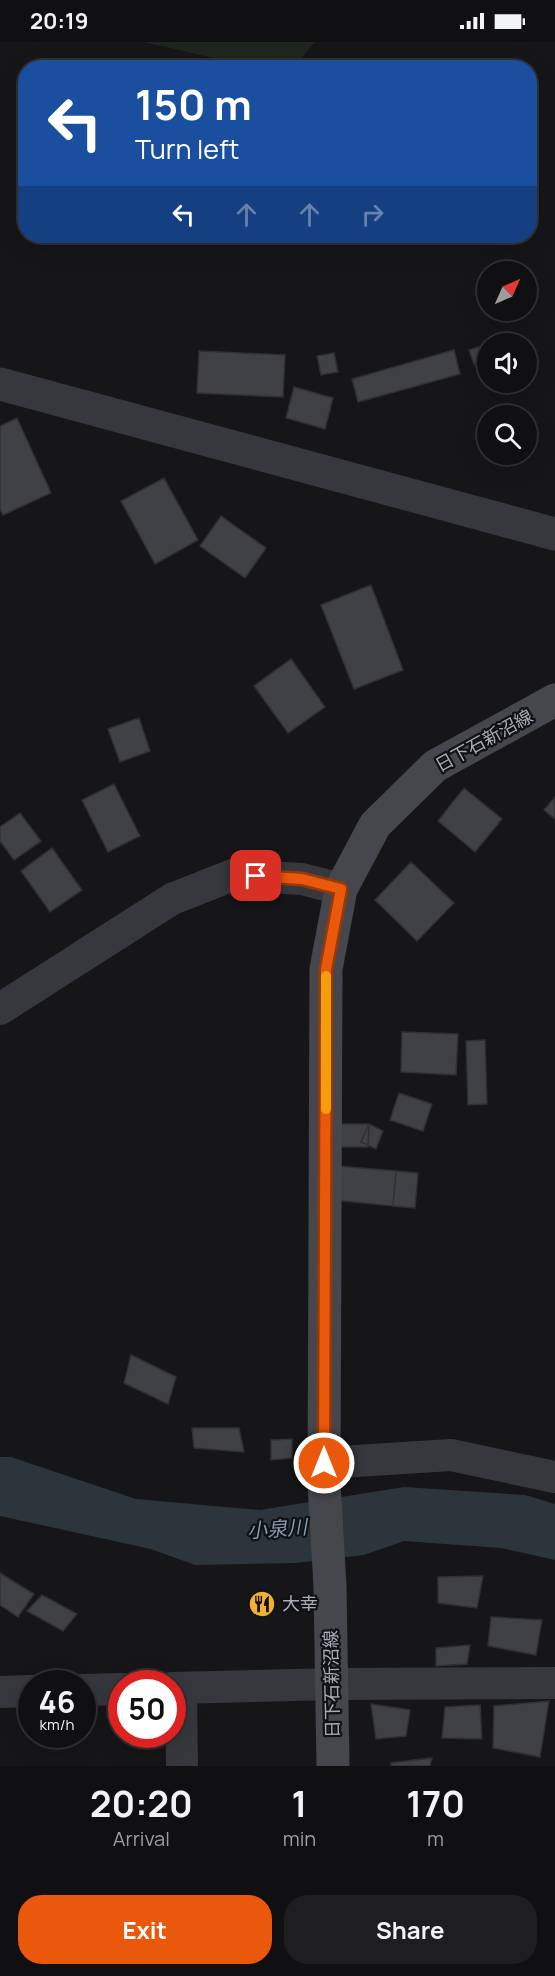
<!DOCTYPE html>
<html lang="en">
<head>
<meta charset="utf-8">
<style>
	:root { --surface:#101012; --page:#1e1e20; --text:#f1f3f6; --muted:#9c9d9f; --line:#303032; --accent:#ea580c }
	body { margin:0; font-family:Manrope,"Noto Sans JP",sans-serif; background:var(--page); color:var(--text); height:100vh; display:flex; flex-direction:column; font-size:22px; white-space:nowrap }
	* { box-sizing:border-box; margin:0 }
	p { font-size:20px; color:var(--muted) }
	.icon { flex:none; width:33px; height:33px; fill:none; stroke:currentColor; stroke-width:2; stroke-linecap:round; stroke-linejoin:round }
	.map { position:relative; height:1724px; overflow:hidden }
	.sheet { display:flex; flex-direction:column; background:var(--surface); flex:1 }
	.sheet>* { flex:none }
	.top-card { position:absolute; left:18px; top:18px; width:519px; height:183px; border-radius:24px; box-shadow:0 6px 24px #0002,0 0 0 2px var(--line); background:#1a4fa0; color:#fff; overflow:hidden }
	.needle { width:39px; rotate:45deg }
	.tools { position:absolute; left:477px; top:219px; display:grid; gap:12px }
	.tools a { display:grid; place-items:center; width:60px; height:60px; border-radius:50%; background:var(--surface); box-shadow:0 6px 24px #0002,0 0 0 2px var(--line); font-size:30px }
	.speed { position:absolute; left:18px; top:1628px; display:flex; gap:12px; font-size:30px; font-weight:700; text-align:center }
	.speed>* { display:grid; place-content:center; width:78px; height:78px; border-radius:50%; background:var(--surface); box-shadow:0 6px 24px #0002,0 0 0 2px var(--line); line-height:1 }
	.speed small { font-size:15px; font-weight:400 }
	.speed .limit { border:9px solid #d22; background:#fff; color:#111 }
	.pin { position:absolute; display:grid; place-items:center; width:51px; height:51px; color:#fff; margin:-26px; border-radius:12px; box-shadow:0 3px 9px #0006 }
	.me { position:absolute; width:66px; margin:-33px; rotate:0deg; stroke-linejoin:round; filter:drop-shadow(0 0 4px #0008) }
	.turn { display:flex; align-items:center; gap:21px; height:126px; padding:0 18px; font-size:27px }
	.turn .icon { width:78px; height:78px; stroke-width:2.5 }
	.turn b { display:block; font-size:42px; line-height:51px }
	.lanes { display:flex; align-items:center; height:57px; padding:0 18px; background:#0003; justify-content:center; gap:30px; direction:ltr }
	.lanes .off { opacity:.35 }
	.eta { display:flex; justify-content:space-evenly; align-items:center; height:102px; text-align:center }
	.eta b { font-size:36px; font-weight:700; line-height:42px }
	.cta { display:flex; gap:12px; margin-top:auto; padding:12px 18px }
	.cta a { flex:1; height:69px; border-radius:24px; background:var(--accent); color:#fff; font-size:24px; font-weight:700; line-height:69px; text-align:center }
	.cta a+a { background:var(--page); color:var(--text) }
	.status { display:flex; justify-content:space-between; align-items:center; height:42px; padding:0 30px; background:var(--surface); direction:ltr }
	.status svg { height:16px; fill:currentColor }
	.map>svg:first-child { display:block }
	.green { fill:#1e261f }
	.water { fill:#2c353c }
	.building { fill:#404145; stroke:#303034; stroke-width:1.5 }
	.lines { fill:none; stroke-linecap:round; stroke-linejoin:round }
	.minor { stroke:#37383d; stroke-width:32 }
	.tertiary { stroke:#37383d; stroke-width:33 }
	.secondary { stroke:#45474d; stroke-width:33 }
	.route-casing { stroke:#983908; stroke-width:15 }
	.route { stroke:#ea580c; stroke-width:10 }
	.slow { stroke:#f59e0b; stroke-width:10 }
	.labels { text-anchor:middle; stroke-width:4.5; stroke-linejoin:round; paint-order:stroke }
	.street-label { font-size:18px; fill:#a8adb8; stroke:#111113 }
	.poi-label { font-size:18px; fill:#a8adb8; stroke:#111113; text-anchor:start }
	.water-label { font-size:20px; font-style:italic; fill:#7f9bb3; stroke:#111113 }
</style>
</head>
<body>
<div class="status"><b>20:19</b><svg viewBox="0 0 49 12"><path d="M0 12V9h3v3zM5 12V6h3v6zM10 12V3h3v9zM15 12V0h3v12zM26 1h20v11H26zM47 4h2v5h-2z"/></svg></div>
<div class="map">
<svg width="555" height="1724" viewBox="0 0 555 1724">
	<rect width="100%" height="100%" fill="#161618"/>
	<!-- green -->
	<path class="green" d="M144 0H315L294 25H253Z"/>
	<!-- water -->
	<path class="water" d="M0 1415H11L136 1457 260 1468 404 1445 525 1453 555 1462V1518L501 1506 404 1499 364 1513 296 1521 195 1523 151 1507 0 1474Z"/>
	<!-- building -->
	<path class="building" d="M488 302V318L474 322 469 308Z
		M454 308 460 332 358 360 352 337Z
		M199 309 285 313 283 355 197 351Z
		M334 311 338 330 321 333 317 314Z
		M294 345 333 356 325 387 286 376Z
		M17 376 51 451 3 473 0 467V384Z
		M164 436 198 498 155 522 121 459Z
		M221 474 266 506 245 536 200 504Z
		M371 543 403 628 354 647 321 563Z
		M291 617 325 665 288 691 254 644Z
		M139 676 150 709 120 720 108 687Z
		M114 742 140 794 108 810 82 758Z
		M464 746 502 777 475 810 438 779Z
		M555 755V777L544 768Z
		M20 771 41 799 14 818 0 799V785Z
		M52 806 82 848 50 870 21 829Z
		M411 820 454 861 417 899 375 858Z
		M402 990 458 992 456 1033 401 1030Z
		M485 998 487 1062 468 1063 466 999Z
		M399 1051 432 1062 423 1089 390 1078Z
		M340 1082H369L368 1105H340Z
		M369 1082 383 1089 376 1107 361 1100Z
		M337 1124 396 1129 393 1164 334 1158Z
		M396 1129 418 1131 415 1166 393 1164Z
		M131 1313 176 1335 168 1362 124 1341Z
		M192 1386H239L244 1410 194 1406Z
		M292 1397V1416L271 1418V1398Z
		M0 1531 34 1552 18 1575 0 1563Z
		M483 1534 477 1566 438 1561V1535Z
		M42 1553 77 1572 63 1589 27 1569Z
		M491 1575 542 1578 536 1613 488 1604Z
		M470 1603 467 1622 436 1624V1606Z
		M549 1659 540 1715 493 1706 494 1664Z
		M371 1662 410 1668 406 1694 376 1697Z
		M480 1663 482 1697 442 1696 445 1665Z
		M432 1716 430 1724H391V1721Z"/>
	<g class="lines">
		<!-- minor -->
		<path class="minor" d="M0 967 172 857 233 833 302 837 341 847
			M324 1421 451 1413 555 1435
			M172 1646 332 1642 555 1641
			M181 1646 182 1724
			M82 1648 122 1647
			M0 1650 32 1649"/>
		<!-- tertiary -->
		<path class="tertiary" d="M0 342 555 492"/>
		<!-- secondary -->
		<path class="secondary" d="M333 1724 330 1544 324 1441 326 927 341 847 375 783 435 724 555 658"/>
	</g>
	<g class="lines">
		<defs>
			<path id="route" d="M256 834 302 837 341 847 326 927 324 1421"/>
		</defs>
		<!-- route casing -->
		<use href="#route" class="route-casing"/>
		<!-- route -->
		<use href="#route" class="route"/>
		<!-- slow -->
		<path class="slow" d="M326 1067V934"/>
	</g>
	<!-- icons -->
	<defs>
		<symbol id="restaurant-disc" viewBox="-11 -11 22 22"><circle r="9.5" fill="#f2b134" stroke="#111113"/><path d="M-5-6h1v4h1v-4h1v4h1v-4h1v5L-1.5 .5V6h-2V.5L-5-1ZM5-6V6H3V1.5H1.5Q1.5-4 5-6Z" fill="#111"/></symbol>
	</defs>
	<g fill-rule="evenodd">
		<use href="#restaurant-disc" x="247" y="1547" width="30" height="30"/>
	</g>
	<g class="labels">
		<!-- street labels -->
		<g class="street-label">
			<text transform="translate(484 699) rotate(-29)" y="6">日下石新沼線</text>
			<text transform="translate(332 1642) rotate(-91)" y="6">日下石新沼線</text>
		</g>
		<!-- poi labels -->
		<g class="poi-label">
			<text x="282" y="1568">大幸</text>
		</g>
		<!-- water labels -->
		<g class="water-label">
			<text transform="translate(277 1487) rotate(-4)" y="7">小泉川</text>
		</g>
	</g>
</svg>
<div class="tools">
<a><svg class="needle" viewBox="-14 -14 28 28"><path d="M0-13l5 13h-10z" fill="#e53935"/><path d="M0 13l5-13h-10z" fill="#9c9d9f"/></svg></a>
<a><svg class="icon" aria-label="sound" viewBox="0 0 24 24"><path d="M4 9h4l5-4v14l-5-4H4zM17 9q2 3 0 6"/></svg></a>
<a><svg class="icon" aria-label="search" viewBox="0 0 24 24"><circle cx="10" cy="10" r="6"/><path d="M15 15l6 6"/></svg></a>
</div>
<div class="speed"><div>46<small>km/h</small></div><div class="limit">50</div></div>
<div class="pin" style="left:256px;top:834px;background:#d93025"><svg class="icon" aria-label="arrive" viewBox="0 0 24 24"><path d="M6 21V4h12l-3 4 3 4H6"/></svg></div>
<svg class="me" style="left:324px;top:1421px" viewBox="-20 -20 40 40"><circle r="17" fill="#ea580c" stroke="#fff" stroke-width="3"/><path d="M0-11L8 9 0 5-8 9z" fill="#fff"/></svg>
<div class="top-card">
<div class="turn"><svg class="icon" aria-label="left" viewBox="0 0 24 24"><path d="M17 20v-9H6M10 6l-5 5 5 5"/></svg><div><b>150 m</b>Turn left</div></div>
<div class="lanes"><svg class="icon" aria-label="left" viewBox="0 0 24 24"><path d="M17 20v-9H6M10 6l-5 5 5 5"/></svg><svg class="icon off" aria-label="ahead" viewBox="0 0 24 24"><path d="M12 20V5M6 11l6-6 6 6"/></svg><svg class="icon off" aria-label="ahead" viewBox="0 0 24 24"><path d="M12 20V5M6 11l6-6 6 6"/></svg><svg class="icon off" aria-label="right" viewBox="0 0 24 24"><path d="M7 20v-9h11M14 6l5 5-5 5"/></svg></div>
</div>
</div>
<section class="sheet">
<div class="eta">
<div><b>20:20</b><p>Arrival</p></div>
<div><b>1</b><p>min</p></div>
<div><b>170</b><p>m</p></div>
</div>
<div class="cta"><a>Exit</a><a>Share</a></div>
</section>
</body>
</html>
